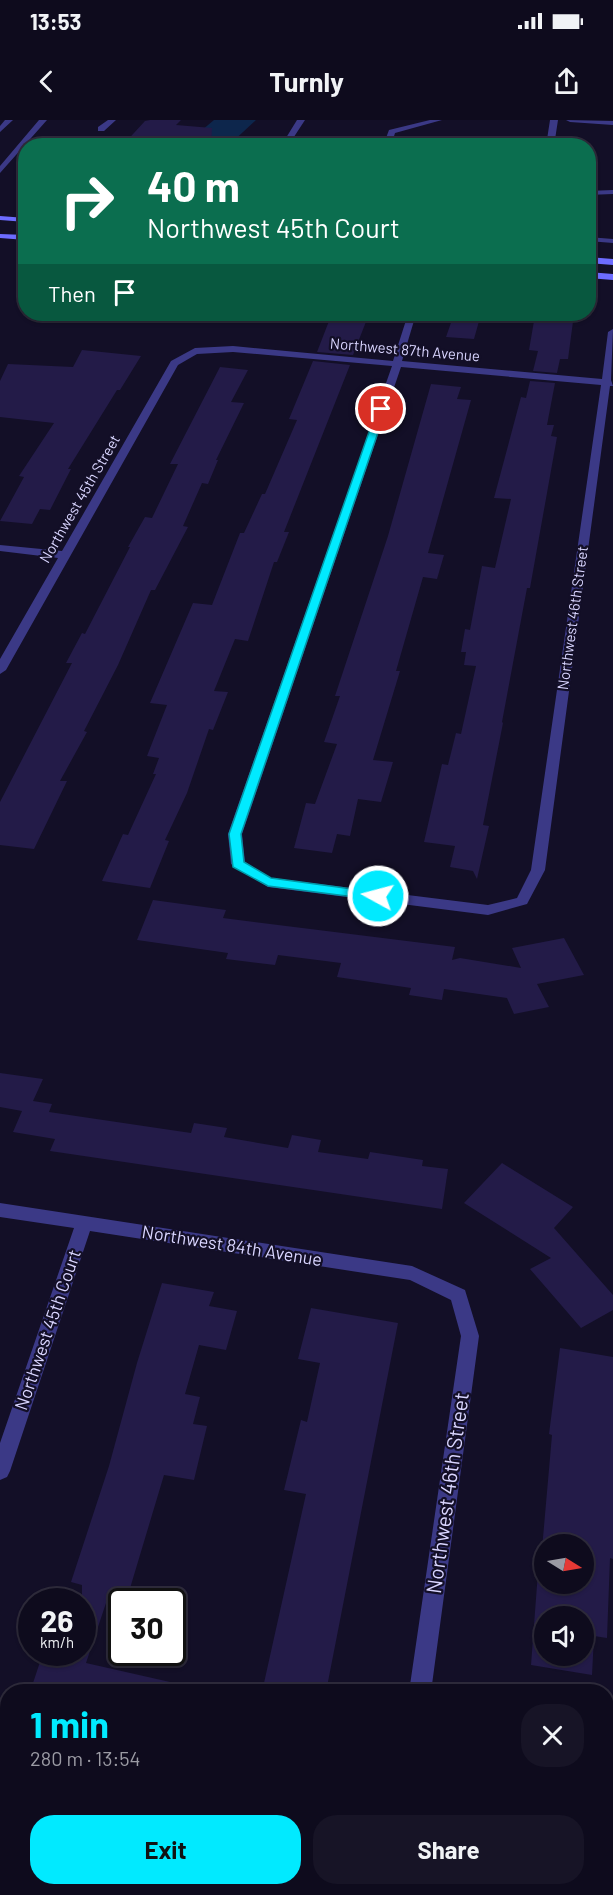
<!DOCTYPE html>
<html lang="en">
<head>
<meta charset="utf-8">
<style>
	:root { --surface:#0e0b1d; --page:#171426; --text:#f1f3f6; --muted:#9b9ba4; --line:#2e2b3b; --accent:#01eaff }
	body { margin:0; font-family:Barlow,sans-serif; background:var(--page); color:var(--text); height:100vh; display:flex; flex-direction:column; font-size:22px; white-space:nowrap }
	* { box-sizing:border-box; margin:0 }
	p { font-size:20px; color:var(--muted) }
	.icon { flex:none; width:33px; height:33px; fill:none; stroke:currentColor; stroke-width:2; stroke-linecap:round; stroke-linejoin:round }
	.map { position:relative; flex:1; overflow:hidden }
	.sheet { position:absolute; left:0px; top:1564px; width:614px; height:212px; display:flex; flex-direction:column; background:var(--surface); border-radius:24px 24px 0 0; box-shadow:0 2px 4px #0004,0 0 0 2px var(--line) }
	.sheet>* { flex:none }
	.top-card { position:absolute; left:18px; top:18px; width:578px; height:183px; border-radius:24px; box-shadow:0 2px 4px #0004,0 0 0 2px var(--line); background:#0b6e4f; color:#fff; overflow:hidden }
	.needle { width:39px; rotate:101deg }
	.fabs { position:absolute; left:534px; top:1414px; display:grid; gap:12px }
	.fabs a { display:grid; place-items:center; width:60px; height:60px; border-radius:50%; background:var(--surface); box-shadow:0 2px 4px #0004,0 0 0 2px var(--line); font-size:30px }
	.speed { position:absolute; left:18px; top:1468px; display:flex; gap:12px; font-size:30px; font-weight:700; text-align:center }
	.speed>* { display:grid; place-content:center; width:78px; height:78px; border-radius:50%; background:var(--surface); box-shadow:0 2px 4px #0004,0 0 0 2px var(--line); line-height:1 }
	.speed small { font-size:15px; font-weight:400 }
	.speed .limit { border:3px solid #111; border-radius:9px; background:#fff; color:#111 }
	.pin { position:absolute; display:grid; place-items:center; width:51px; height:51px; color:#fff; margin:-26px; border:3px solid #fff; border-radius:50%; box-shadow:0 2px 6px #0007 }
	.me { position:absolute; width:66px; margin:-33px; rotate:277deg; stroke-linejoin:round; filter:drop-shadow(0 0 4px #0008) }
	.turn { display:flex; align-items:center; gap:21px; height:126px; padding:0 30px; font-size:27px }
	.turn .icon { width:78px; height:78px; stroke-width:2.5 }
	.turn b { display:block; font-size:42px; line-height:51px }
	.then { display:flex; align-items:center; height:57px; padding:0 30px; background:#0003; gap:12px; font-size:22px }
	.round { display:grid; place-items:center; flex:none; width:63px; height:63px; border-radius:24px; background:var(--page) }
	.headline { display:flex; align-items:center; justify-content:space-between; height:102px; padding:0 30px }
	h1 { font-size:36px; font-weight:700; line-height:45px; color:var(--accent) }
	.cta { display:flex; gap:12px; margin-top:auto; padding:12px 30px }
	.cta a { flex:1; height:69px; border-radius:24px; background:var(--accent); color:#111; font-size:24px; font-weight:700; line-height:69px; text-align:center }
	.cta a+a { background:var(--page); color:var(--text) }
	.status { display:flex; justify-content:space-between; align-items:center; height:42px; padding:0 30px; background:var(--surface); direction:ltr }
	.status svg { height:16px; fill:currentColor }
	header { display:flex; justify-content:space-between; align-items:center; height:78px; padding:0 30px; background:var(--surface); font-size:27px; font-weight:700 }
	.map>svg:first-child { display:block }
	.water { fill:#0d264c }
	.building { fill:#231b48; fill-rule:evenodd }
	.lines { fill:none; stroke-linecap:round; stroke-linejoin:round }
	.service { fill:#3b3986; fill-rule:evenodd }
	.minor { fill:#3b3986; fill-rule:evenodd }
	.tertiary { fill:#3b3986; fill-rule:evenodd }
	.secondary { fill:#6d6cff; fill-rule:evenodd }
	.route { fill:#01eaff; stroke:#0198a6; stroke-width:1.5 }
	.labels { text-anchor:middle; stroke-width:4.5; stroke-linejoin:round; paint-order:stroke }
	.far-street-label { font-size:15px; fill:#d9d5ff; stroke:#130f27 }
	.street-label { font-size:18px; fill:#d9d5ff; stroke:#130f27 }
	.near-street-label { font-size:21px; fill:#d9d5ff; stroke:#130f27 }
</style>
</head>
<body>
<div class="status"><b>13:53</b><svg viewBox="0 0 49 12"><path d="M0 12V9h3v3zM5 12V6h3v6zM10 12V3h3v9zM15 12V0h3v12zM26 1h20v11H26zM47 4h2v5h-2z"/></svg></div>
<header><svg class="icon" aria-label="back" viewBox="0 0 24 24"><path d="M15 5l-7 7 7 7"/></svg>Turnly<svg class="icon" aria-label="share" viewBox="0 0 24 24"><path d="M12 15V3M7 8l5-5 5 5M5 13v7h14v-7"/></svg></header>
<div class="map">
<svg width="613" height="1775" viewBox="0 0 613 1775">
	<rect width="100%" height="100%" fill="#130f27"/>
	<!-- water -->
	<path class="water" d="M214 0H256L229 25 183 26Z"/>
	<!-- building -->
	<path class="building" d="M150 0H181L176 5 212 8 211 26H122L145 1Z
		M345 194H369L353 235 317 232 329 201 341 202Z
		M454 194H481L474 219 446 217Z
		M547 194H574L568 239H560L557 253 533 251 538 231 529 230 534 201 546 202Z
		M82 230 141 236 120 270H117L68 349H71L50 390 40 389 32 404 0 401 24 357 19 356 54 303 0 297V261L8 244 73 247Z
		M313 241 350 245 284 412H289L277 442H274L248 521 235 519 214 571 228 572 213 610 209 609 187 673 165 720 169 721 150 768 102 761 123 714 128 715 156 654H153L159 638 147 636 167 585 150 583 193 483 212 485 240 413H244L262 374H265L297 300 289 299Z
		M220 247 248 250 231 282 244 283 216 340H218L208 364 202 363 183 406 188 407 155 470H151L118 545 84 611 87 612 60 661H67L34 729 0 725V682L72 543H66L82 513 85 514 130 427H128L145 397 152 398 178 344H170Z
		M530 261 555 263 547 305H554L551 316 557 317 530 468H527L502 602 503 603 483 705 489 706 477 759 473 751 450 747 455 726 424 722 442 644 448 645 456 613 461 614 476 546 464 545 466 532H461L465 509 470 510 482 446 495 448 511 379 494 378 521 277 526 278Z
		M431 264 461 267 457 279 471 280 428 433 444 435 437 459 423 457 396 551H400L373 640 393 642 381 682 358 679 350 716 337 714 332 733 294 728 306 683 315 684 337 624 324 622 340 576H335L388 416Z
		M153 780 226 790 223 798 455 827 452 840 460 838 521 848 512 828 564 818 584 855 537 864 549 887 514 894 507 878 444 869 442 880 409 875 411 868 337 857 341 843 278 835 275 845 226 839 228 833 137 820Z
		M0 953 43 959 33 981 52 984 49 992 191 1013 194 1003 227 1008 224 1017 288 1028 292 1015 321 1020 318 1032 368 1039 370 1032 423 1040 422 1046 448 1049 442 1089 50 1031 55 1019 13 1012 22 991 0 987Z
		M502 1043 573 1087 554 1108 613 1175V1190L581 1208 530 1149 551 1138 464 1083Z
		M162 1163 214 1172 209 1186 237 1191 226 1230 199 1225 185 1274 200 1277 193 1304 207 1306 194 1360 164 1355 128 1475 110 1471 86 1543 170 1562 169 1572H30L43 1533H82V1465L71 1462 109 1346 137 1243Z
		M311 1188 398 1203 326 1572H262L306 1374 284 1370 301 1300 307 1302 320 1243 298 1239Z
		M560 1228 613 1237V1439L610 1438 607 1518 594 1516 592 1555 531 1545 538 1452H540L552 1315 549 1314ZM544 1425H584V1464H544ZM544 1497H584V1536H544Z"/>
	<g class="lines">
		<!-- service -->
		<path class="service" d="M297 0H305L288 26H281Z
			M430 0H442L395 13 391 26H383L389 10Z
			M550 0H558L554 26H546Z
			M566 0 613 1V5L570 2Z
			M613 70V74L588 75V71Z
			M588 117 613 119V123L588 121Z"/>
		<!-- minor -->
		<path class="minor" d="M108 0H116L104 11H98V7Z
			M408 194H416L402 241 602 259 608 212 613 209 611 260 613 266H610L545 750 527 784 488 795 268 767 231 744 228 714 392 246 233 232 197 234 178 245 6 550 0 554V539L58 438 0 431V425L62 431 171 241 195 228 233 226 393 241ZM401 247 601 265 531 750 517 778 488 785 271 758 245 742 242 714Z
			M0 1083 412 1146 465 1170 479 1216 431 1572H409L461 1216 451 1180 410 1160 90 1111 10 1351 7 1357 0 1360V1323L74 1108 0 1097Z
			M381 1768H403L402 1775H380Z"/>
		<!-- tertiary -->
		<path class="tertiary" d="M5 0H13L0 12V6Z
			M39 0H47L0 53V46Z"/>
		<!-- secondary -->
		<path class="secondary" d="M0 96 26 98V102L0 100Z
			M0 114 26 115V120L0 118Z
			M588 137 613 139V145L588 143Z
			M588 152 613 154V160L588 158Z"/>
	</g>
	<!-- route -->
	<path class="route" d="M381 286 386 289 241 714 244 742 271 758 382 773 384 776 378 780 268 766 233 747 229 714 377 289Z"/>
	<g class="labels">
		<!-- far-street labels -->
		<g class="far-street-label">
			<text transform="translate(405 230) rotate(5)" y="5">Northwest 87th Avenue</text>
			<text transform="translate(80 379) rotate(-60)" y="5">Northwest 45th Street</text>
			<text transform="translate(573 498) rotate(-82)" y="5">Northwest 46th Street</text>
		</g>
		<!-- street labels -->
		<g class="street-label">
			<text transform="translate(232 1126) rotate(9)" y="6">Northwest 84th Avenue</text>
			<text transform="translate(48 1210) rotate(-71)" y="6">Northwest 45th Court</text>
		</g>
		<!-- near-street labels -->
		<g class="near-street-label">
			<text transform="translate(448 1373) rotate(-82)" y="7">Northwest 46th Street</text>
		</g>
	</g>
</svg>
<div class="fabs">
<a><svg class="needle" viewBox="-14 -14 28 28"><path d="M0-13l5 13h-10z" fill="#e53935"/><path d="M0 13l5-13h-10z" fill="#9b9ba4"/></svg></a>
<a><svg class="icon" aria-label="sound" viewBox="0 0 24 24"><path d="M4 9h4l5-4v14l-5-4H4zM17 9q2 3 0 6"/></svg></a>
</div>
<div class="speed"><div>26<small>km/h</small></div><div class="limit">30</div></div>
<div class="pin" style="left:381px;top:289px;background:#d93025"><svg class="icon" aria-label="arrive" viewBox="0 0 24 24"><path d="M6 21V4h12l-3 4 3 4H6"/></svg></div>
<svg class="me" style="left:378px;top:776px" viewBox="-20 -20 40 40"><circle r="17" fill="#01eaff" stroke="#fff" stroke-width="3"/><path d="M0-11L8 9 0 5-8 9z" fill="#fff"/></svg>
<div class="top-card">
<div class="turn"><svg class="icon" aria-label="right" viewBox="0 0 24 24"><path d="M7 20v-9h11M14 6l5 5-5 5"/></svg><div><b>40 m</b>Northwest 45th Court</div></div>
<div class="then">Then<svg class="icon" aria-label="arrive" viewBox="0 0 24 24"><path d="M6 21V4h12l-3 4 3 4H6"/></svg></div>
</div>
<section class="sheet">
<div class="headline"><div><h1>1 min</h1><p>280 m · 13:54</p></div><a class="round"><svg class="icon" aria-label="close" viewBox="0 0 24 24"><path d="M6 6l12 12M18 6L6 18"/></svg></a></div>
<div class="cta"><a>Exit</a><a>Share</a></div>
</section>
</div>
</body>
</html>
